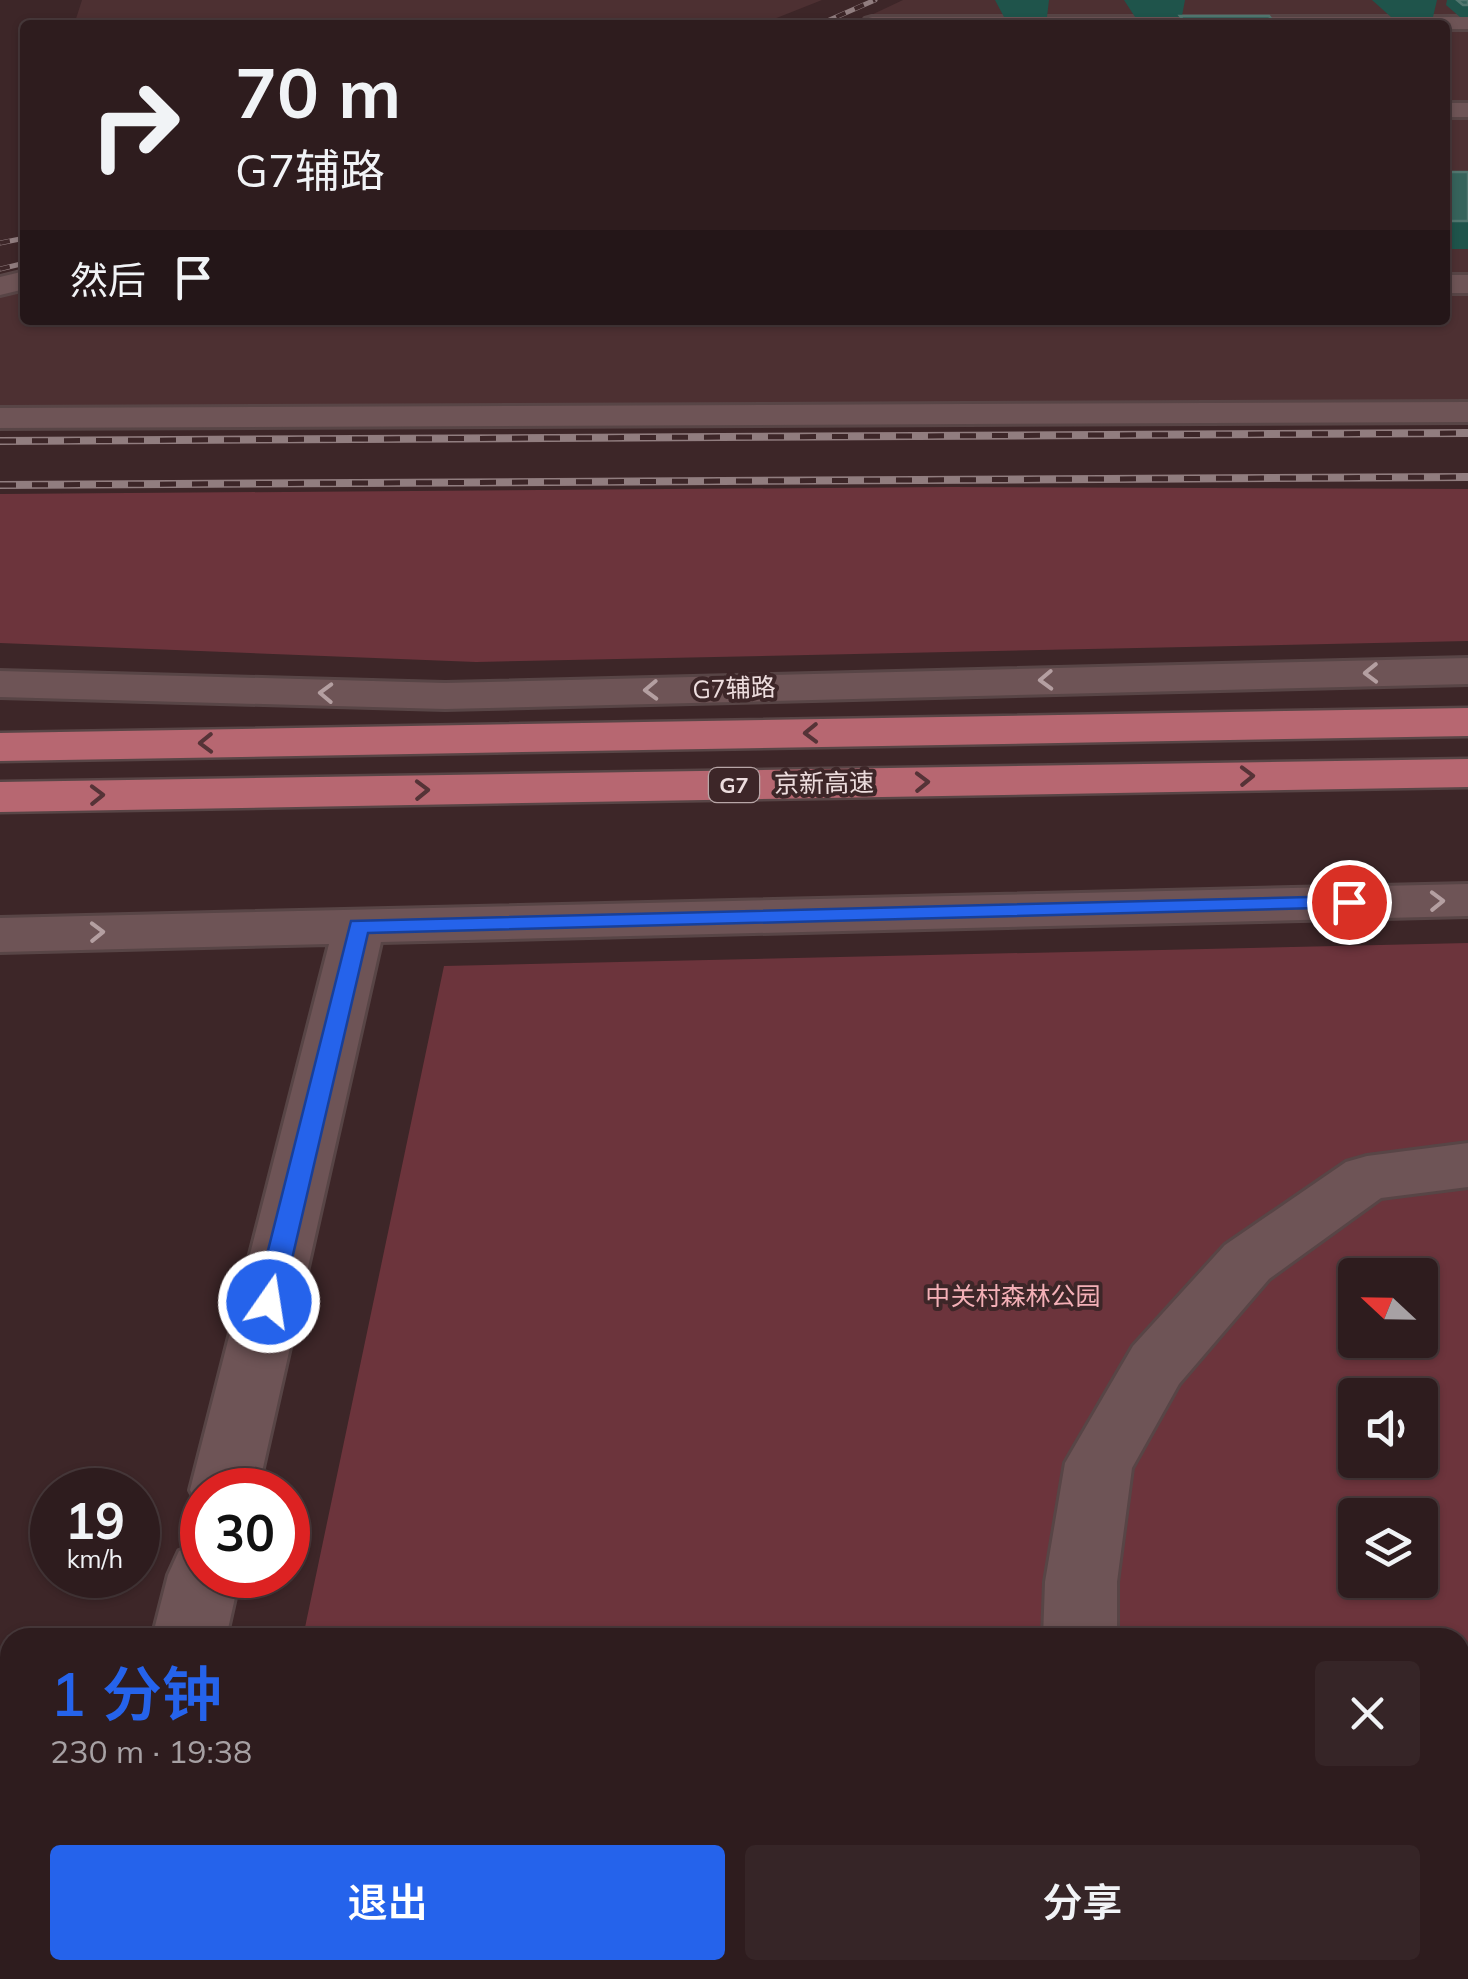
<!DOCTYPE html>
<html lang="zh">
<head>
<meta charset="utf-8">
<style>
	:root { --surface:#2e1c1e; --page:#362527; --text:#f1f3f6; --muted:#a7a1a4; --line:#493a3c; --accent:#2563eb }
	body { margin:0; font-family:Mulish,"Noto Sans SC",sans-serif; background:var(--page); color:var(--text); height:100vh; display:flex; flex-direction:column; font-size:38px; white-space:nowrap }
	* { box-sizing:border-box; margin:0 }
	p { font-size:32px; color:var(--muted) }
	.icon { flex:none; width:55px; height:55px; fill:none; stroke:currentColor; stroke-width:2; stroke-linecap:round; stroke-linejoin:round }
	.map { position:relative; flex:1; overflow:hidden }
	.panel { position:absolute; left:0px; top:1628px; width:1470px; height:352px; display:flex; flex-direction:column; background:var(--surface); border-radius:30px 30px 0 0; box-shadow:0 2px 8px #0004,0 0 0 2px var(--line) }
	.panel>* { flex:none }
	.banner { position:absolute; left:20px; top:20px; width:1430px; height:305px; border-radius:10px; box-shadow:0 2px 8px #0004,0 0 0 2px var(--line); background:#2e1c1e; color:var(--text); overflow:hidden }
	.needle { width:65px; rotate:292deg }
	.controls { position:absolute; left:1338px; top:1258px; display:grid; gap:20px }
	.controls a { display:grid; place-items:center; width:100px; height:100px; border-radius:10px; background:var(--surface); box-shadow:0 2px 8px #0004,0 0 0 2px var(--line); font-size:50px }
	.speed { position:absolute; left:30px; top:1468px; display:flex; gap:20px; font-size:50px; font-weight:700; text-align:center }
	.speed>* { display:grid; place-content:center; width:130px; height:130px; border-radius:50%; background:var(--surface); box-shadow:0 2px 8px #0004,0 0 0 2px var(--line); line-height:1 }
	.speed small { font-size:25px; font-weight:400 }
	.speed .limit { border:15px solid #d22; background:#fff; color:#111 }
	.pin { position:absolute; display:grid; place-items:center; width:85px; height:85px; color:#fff; margin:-42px; border:5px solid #fff; border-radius:50%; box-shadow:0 2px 10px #0007 }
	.me { position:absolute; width:110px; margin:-55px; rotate:13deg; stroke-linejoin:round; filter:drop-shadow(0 0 8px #0008) }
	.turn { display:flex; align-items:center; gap:35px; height:210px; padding:0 50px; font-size:45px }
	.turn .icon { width:130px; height:130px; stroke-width:2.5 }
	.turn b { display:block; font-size:70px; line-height:85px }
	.then { display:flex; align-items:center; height:95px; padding:0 50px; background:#0003; gap:20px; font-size:38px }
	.round { display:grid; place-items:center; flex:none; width:105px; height:105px; border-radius:10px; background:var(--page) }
	.overview { display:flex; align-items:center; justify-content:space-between; height:170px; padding:0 50px }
	h1 { font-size:60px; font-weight:600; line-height:75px; color:var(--accent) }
	.button { display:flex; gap:20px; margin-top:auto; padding:20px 50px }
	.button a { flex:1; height:115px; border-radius:10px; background:var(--accent); color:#fff; font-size:40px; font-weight:600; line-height:115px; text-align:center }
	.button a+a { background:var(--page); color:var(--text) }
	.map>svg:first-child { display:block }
	.built { fill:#4d3032 }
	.green { fill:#6c343c; fill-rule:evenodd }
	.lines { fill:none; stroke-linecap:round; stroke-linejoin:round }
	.minor-casing { stroke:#584546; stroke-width:6 }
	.highway-casing { stroke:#584546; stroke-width:5 }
	.minor { fill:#6e5456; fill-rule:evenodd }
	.highway { fill:#b76771; fill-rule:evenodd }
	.rail-far1-casing { stroke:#917d7f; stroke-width:5 }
	.rail-casing { stroke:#917d7f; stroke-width:8 }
	.rail-far1 { stroke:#3d2628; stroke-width:4; stroke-dasharray:10; stroke-linecap:butt }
	.rail { stroke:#3d2628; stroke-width:5; stroke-dasharray:16; stroke-linecap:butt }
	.wall { fill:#1f544b }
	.building { fill:#36635b; stroke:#52766f; stroke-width:2.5 }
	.oneway { stroke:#b49fa1 }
	.oneway2 { stroke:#553337 }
	.route { fill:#2563eb; stroke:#184099; stroke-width:2.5 }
	.labels { text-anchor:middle; stroke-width:8; stroke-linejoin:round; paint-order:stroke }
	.shield { fill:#3d2628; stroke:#b8a6a7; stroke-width:2.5 }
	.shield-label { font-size:22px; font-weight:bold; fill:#edddde }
	.street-label { font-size:25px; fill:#edddde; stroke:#3d2628 }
	.park-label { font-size:25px; fill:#f4b0b7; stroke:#3d2628 }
</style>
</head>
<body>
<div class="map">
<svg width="1468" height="1979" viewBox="0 0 1468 1979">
	<rect width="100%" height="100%" fill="#3d2628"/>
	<!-- built -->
	<path class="built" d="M82 0H822L759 25H74Z
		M903 0H1468V416L0 422V278L25 272V320H1445V25H850Z"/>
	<!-- green -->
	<path class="green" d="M950 487 1468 489V641L476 662 0 643V494Z
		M1468 943V1979H231L233 1970H1460V1638L303 1637 444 966ZM1355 1275H1420V1340H1355ZM1355 1395H1420V1460H1355ZM1355 1515H1420V1580H1355Z"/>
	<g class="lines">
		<defs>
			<path id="minor" d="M872 17H1468V29H1445V25H863L865 19Z
				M1445 103H1468V117H1445Z
				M25 271V289L0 295V277Z
				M1445 275H1468V293H1445Z
				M1468 402V422L0 428V408Z
				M1468 658V684L445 709 0 697V671L445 683Z
				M1468 884V916L381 942 258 1490H202V1513L190 1490 329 944 0 952V918Z
				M1468 1143V1187L1381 1198 1269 1279 1179 1384 1132 1468 1117 1582V1638H1043L1045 1582 1065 1463 1133 1346 1225 1245 1346 1162 1367 1156Z
				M202 1542V1575H240L226 1638H152L168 1575 179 1551Z
				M1460 1811H1468V1891H1460Z
				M0 1817H10V1897H0Z
				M68 1970H152L149 1979H65Z
				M1069 1970H1153L1155 1979H1071Z"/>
			<path id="highway" d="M1468 708V736L0 761V733Z
				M1468 759V787L0 812V782Z"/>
		</defs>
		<!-- minor casing -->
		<use href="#minor" class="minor-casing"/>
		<!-- highway casing -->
		<use href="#highway" class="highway-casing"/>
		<!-- minor -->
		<use href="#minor" class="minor"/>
		<!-- highway -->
		<use href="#highway" class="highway"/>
		<defs>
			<path id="rail-far1" d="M818 25 875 0
				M0 243 25 238
				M0 269 25 263"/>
			<path id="rail" d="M0 441 1468 433
				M0 485 1468 477"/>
		</defs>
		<!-- rail-far1 casing -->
		<use href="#rail-far1" class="rail-far1-casing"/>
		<!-- rail casing -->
		<use href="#rail" class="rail-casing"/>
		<!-- rail-far1 -->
		<use href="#rail-far1" class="rail-far1"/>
		<!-- rail -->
		<use href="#rail" class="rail"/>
	</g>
	<!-- wall -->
	<path class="wall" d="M995 0H1049L1047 17H1004Z
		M1124 0H1185L1182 16 1276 25H1179L1180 17H1135Z
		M1372 0H1437L1433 17H1391Z
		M1447 0H1468V17H1460L1446 5Z
		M1445 172H1468V249H1445Z"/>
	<!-- building -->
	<path class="building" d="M1457 0H1468V5H1463Z
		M1180 16H1269L1276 25H1187Z
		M1445 172H1468V221H1445Z"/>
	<!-- one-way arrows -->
	<defs><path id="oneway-chevron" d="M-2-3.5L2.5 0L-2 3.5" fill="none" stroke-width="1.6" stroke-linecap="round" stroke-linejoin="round" transform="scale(2.5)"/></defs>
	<g class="oneway">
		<use href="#oneway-chevron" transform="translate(1371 673) rotate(179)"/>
		<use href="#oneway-chevron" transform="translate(1046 680) rotate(178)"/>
		<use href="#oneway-chevron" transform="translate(651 690) rotate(178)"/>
		<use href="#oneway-chevron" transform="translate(326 693) rotate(-178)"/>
		<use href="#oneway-chevron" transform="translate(1437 901) rotate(-1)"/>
		<use href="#oneway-chevron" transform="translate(97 932) rotate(-1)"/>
	</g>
	<g class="oneway2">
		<use href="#oneway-chevron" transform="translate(811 733) rotate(179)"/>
		<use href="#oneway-chevron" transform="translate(206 743) rotate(179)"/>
		<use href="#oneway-chevron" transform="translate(1247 776) rotate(-1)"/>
		<use href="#oneway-chevron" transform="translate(922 782) rotate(-1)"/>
		<use href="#oneway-chevron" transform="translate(422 790) rotate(-1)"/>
		<use href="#oneway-chevron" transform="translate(97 795) rotate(-1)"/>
	</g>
	<!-- route -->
	<path class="route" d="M1349 896 1357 898 1360 902 1357 907 368 933 282 1302 278 1310 269 1313 259 1310 255 1302 351 921Z"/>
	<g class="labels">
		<!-- shield labels -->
		<rect class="shield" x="709" y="768" width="50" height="34" rx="8"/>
		<g class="shield-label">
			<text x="734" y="793">G7</text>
		</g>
		<!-- street labels -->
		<g class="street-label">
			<text transform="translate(734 688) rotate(-2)" y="9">G7辅路</text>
			<text transform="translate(824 783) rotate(-1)" y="9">京新高速</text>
		</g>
		<!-- park labels -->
		<g class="park-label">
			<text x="1013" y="1305">中关村森林公园</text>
		</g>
	</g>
</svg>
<div class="controls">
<a><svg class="needle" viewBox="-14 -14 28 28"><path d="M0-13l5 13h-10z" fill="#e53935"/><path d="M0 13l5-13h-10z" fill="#a7a1a4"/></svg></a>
<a><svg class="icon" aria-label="sound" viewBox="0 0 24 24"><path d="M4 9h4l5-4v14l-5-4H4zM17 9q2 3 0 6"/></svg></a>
<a><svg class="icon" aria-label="layers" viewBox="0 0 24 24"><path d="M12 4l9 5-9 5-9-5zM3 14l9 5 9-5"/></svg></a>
</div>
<div class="speed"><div>19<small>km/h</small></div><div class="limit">30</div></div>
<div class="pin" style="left:1349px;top:902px;background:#d93025"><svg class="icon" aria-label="arrive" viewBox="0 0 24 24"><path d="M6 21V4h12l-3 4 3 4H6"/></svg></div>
<svg class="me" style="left:269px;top:1302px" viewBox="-20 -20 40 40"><circle r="17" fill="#2563eb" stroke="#fff" stroke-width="3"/><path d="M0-11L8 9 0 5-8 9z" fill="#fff"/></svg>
<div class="banner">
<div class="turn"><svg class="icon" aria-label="right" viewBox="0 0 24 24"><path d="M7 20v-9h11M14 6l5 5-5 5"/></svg><div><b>70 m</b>G7辅路</div></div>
<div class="then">然后<svg class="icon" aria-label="arrive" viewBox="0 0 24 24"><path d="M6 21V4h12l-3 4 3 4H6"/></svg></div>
</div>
<section class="panel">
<div class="overview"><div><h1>1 分钟</h1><p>230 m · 19:38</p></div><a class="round"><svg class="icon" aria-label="close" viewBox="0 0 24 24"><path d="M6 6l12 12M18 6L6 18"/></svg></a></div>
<div class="button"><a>退出</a><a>分享</a></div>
</section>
</div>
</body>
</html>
